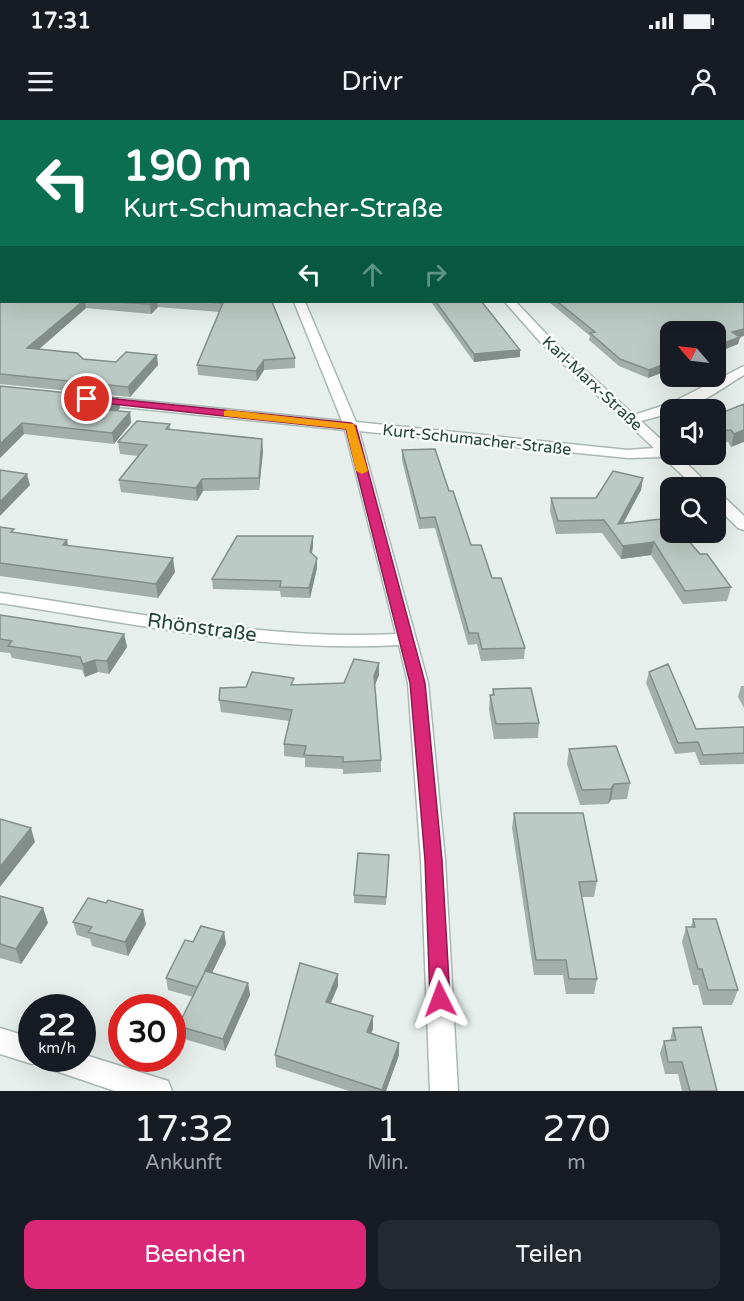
<!DOCTYPE html>
<html lang="de">
<head>
<meta charset="utf-8">
<style>
	:root { --surface:#171b24; --page:#242831; --text:#f1f3f6; --muted:#9ea1a6; --accent:#db2777 }
	body { margin:0; font-family:"Varela Round",sans-serif; background:var(--page); color:var(--text); height:100vh; display:flex; flex-direction:column; font-size:22px; white-space:nowrap }
	* { box-sizing:border-box; margin:0 }
	p { font-size:20px; color:var(--muted) }
	.icon { flex:none; width:33px; height:33px; fill:none; stroke:currentColor; stroke-width:2; stroke-linecap:round; stroke-linejoin:round }
	.map { position:relative; height:971px; overflow:hidden }
	.details { display:flex; flex-direction:column; background:var(--surface); flex:1 }
	.details>* { flex:none }
	.guide { position:absolute; left:0px; top:0px; width:744px; height:183px; box-shadow:0 6px 24px #0002; background:#0b6e4f; color:#fff; overflow:hidden }
	.needle { width:39px; rotate:298deg }
	.tools { position:absolute; left:660px; top:201px; display:grid; gap:12px }
	.tools a { display:grid; place-items:center; width:66px; height:66px; border-radius:12px; background:var(--surface); box-shadow:0 6px 24px #0002; font-size:30px }
	.speed { position:absolute; left:18px; top:874px; display:flex; gap:12px; font-size:30px; font-weight:700; text-align:center }
	.speed>* { display:grid; place-content:center; width:78px; height:78px; border-radius:50%; background:var(--surface); box-shadow:0 6px 24px #0002; line-height:1 }
	.speed small { font-size:15px; font-weight:400 }
	.speed .limit { border:9px solid #d22; background:#fff; color:#111 }
	.pin { position:absolute; display:grid; place-items:center; width:51px; height:51px; color:#fff; margin:-26px; border:3px solid #fff; border-radius:50%; box-shadow:0 2px 6px #0007 }
	.me { position:absolute; width:66px; margin:-33px; rotate:357deg; stroke-linejoin:round; filter:drop-shadow(0 0 4px #0008) }
	.turn { display:flex; align-items:center; gap:21px; height:126px; padding:0 24px; font-size:27px }
	.turn .icon { width:78px; height:78px; stroke-width:2.5 }
	.turn b { display:block; font-size:42px; line-height:51px }
	.lanes { display:flex; align-items:center; height:57px; padding:0 24px; background:#0003; justify-content:center; gap:30px; direction:ltr }
	.lanes .off { opacity:.35 }
	.eta { display:flex; justify-content:space-evenly; align-items:center; height:102px; text-align:center }
	.eta b { font-size:36px; font-weight:600; line-height:42px }
	.cta { display:flex; gap:12px; margin-top:auto; padding:12px 24px }
	.cta a { flex:1; height:69px; border-radius:12px; background:var(--accent); color:#fff; font-size:24px; font-weight:600; line-height:69px; text-align:center }
	.cta a+a { background:var(--page); color:var(--text) }
	.status { display:flex; justify-content:space-between; align-items:center; height:42px; padding:0 30px; background:var(--surface); direction:ltr }
	.status svg { height:16px; fill:currentColor }
	header { display:flex; justify-content:space-between; align-items:center; height:78px; padding:0 24px; background:var(--surface); font-size:27px; font-weight:600 }
	.map>svg:first-child { display:block }
	.lines { fill:none; stroke-linecap:round; stroke-linejoin:round }
	.minor-casing { stroke:#a8b8b2; stroke-width:3 }
	.minor { fill:#fff; fill-rule:evenodd }
	.wall { fill:#a1aea9 }
	.shaded-wall { fill:#838d89 }
	.building { fill:#bbcac4; stroke:#838d89; stroke-width:1.5 }
	.route { fill:#db2777; stroke:#8e194d; stroke-width:1.5 }
	.slow { fill:#f59e0b }
	.labels { text-anchor:middle; stroke-width:5; stroke-linejoin:round; paint-order:stroke }
	.far-street-label { font-size:16px; fill:#24423a; stroke:#f7fbf9 }
	.street-label { font-size:20px; fill:#24423a; stroke:#f7fbf9 }
</style>
</head>
<body>
<div class="status"><b>17:31</b><svg viewBox="0 0 49 12"><path d="M0 12V9h3v3zM5 12V6h3v6zM10 12V3h3v9zM15 12V0h3v12zM26 1h20v11H26zM47 4h2v5h-2z"/></svg></div>
<header><svg class="icon" aria-label="menu" viewBox="0 0 24 24"><path d="M4 6h16M4 12h16M4 18h16"/></svg>Drivr<svg class="icon" aria-label="person" viewBox="0 0 24 24"><circle cx="12" cy="8" r="4"/><path d="M4 21q1-7 8-7t8 7"/></svg></header>
<div class="map">
<svg width="744" height="971" viewBox="0 0 744 971">
	<rect width="100%" height="100%" fill="#e6efeb"/>
	<g class="lines">
		<defs>
			<path id="minor" d="M154 0H187L188 1 152 2Z
				M294 182H305L356 302 628 330 654 328 542 224 505 182H516L550 218 634 295 671 283 744 246V255C723 267 695 290 670 290V293L667 294 641 301 670 328V334H677L712 368H696L663 337 628 338 359 311 428 563 445 740 458 971H430L421 740 408 563 399 525C266 533 131 503 0 483V473C129 491 266 521 396 514L345 310 94 284 87 280 94 276 342 301Z
				M716 373 722 375 744 396V410L738 408 716 386Z
				M0 908 32 918V939L42 940 32 944 0 934Z
				M82 934 168 961 172 971H115L47 948 43 939H82Z"/>
		</defs>
		<!-- minor casing -->
		<use href="#minor" class="minor-casing"/>
		<!-- minor -->
		<use href="#minor" class="minor"/>
	</g>
	<!-- wall -->
	<path class="wall" d="M0 154 2 182H272L295 238V248L264 250 257 261 198 255 197 245 220 192 158 187 151 194 86 188 39 229 83 239 158 245 130 277 0 264Z
		M431 182H482L520 230V237L474 242Z
		M549 182H742L740 217 738 224 716 233V212L648 258 619 246 589 220 590 216Z
		M0 266 118 278 120 288 118 291 130 292 131 303 114 324 24 314 0 338Z
		M744 284 731 327 728 322 716 323V295Z
		M170 304V310L263 331 259 370 203 371 197 381 121 372 119 360 138 336 120 334 118 322Z
		M402 330 449 371 471 425 492 458 525 528 524 539 481 541 477 524 468 525 435 408 419 409 402 340Z
		M643 358 641 370 623 403 670 412 731 467 727 481 683 484 651 435 621 439 602 413 556 414 550 391 551 378H596Z
		M0 407 15 413 175 452 158 478 0 456Z
		M313 426 312 434 317 448 310 478 281 477 280 471 213 469 212 459Z
		M0 495 124 514 127 527 109 554 98 552 85 557 82 550 12 538 10 533 0 532Z
		M379 543V555L375 565 381 640V652L343 654V649L305 647V638L284 636V624L289 601 221 592 219 580 294 565 344 563Z
		M649 552 696 609 744 607V644L700 645 695 632 675 634 646 563Z
		M741 566H744V588L738 577Z
		M493 569 539 603 538 618 494 619 489 590 490 575H492Z
		M569 629 630 663 627 679 611 680 608 684 580 685 567 644Z
		M514 693 597 761 594 777H582L597 859 594 874H566L563 855H534L512 708Z
		M389 735 386 785 354 783V775Z
		M0 776 43 788 48 803 21 844 0 838Z
		M693 799 738 870 732 885H703L698 865H693L682 822 686 807H691Z
		M73 802 146 804 128 836 92 826 90 819 77 815Z
		M224 812 226 824 212 853 248 863 250 875 225 931 181 918 178 906 193 877 168 870 166 858 193 822Z
		M338 866 331 883 373 909 371 914 399 935 386 971H349L276 947 275 935Z
		M673 908 717 971H682L678 954H665L660 933 664 921 670 920Z"/>
	<!-- shaded-wall -->
	<path class="shaded-wall" d="M82 182H85L86 188 29 238 27 228Z
		M153 182H157L158 187 151 194 150 184Z
		M744 209V216L740 217 738 224 716 233V226L732 212Z
		M520 230V237L474 242V234Z
		M157 235 158 245 130 277 128 267Z
		M264 240V250L257 261 256 251Z
		M670 242V250L648 258 649 250Z
		M118 278 120 288 109 300 108 290Z
		M130 292 131 303 114 324 112 313Z
		M22 303 24 314 0 338V324Z
		M744 310V322L731 327 734 314Z
		M262 319 263 331 259 370V358Z
		M27 354 30 365 0 396V382Z
		M643 358 641 370 616 417 618 404Z
		M202 359 203 371 197 381 196 368Z
		M313 416V426L310 442V432Z
		M67 420 70 434 63 425Z
		M654 422 651 435 621 439 623 426Z
		M173 438 175 452 158 478 156 464Z
		M317 438V448L310 478 309 468Z
		M124 514 127 527 109 554 107 541Z
		M95 540 98 552 85 557 83 544Z
		M379 543V555L374 567V556Z
		M614 664 611 680 608 684 611 669Z
		M31 708 35 722 0 767V747Z
		M43 788 48 803 21 844 16 829Z
		M143 790 146 804 128 836 125 822Z
		M224 812 226 824 207 863 205 851Z
		M338 854V866L326 894V882Z
		M248 863 250 875 225 931 223 919Z
		M373 896V909L367 924V912Z
		M399 923V935L386 971H382Z"/>
	<!-- building -->
	<path class="building" d="M3 0H137L136 2H3Z
		M162 0H269V2H162Z
		M286 0H705L709 2H287Z
		M0 2H2V40H0Z
		M744 62V139H742V63Z
		M0 119H2V145H0Z
		M742 149H744V209L732 212 740 217 716 226V212H670V242L649 250 620 239 590 213 595 212 558 182H742Z
		M0 154H2V182H82L27 228 77 233 83 239 116 242 126 232 157 235 128 267 0 254Z
		M115 182H153L150 184Z
		M206 182H272L295 238 264 240 256 251 197 245 223 183Z
		M436 182H482L520 230 474 234Z
		M0 266 118 278 108 290 130 292 112 313 22 303 0 324Z
		M744 284V310L734 314 731 310 716 311V295Z
		M137 301 170 304 166 309 262 319 259 358 202 359 196 368 119 360 147 325 118 322Z
		M435 329 449 371H453L471 425H481L492 458H501L525 528 482 529 478 513H469L435 397 420 398 402 330Z
		M0 350 27 354 0 382Z
		M613 351 643 358 618 404 669 398 670 400V412H681L700 434H707L731 467 685 471 654 422 623 426 604 400 558 401 551 378H596Z
		M0 407 14 409 11 412 67 420 63 425 173 438 156 464 0 443Z
		M237 416H313L310 432 317 438 309 468 280 467 281 461 212 459Z
		M0 495 124 514 107 541 95 540 83 544 80 537 8 526 12 521 0 519Z
		M354 539 379 543 374 556 381 640 343 642V637L304 635 306 626 284 624 292 590 219 580 220 568 246 567 252 552 294 558 291 565 344 563Z
		M668 544 696 609 744 607V633L703 635 698 622 678 623 649 552Z
		M531 568 539 603 496 604 490 575H494L493 569Z
		M616 626 630 663 614 664 611 669 582 670 569 629Z
		M514 693H583L597 761 579 762 597 859H569L566 840H536Z
		M0 699 31 708 0 747Z
		M358 733 389 735 386 777 354 775Z
		M0 776 43 788 16 829 0 824Z
		M88 778 106 783 108 780 143 790 125 822 88 812 92 807 73 802Z
		M693 799H716L738 870H708L702 849H698L686 807H695Z
		M201 806 224 812 205 851 248 863 223 919 178 906 205 852 197 867 166 858 185 820 193 822Z
		M300 843 338 854 326 882 373 896 367 912 399 923 382 970 275 935Z
		M701 907 717 971H690L682 942H668L664 921 676 920 673 908Z"/>
	<!-- route -->
	<path class="route" d="M87 276 351 303 356 306 425 563 442 740 450 879 447 885 440 888 433 885 430 879 425 740 410 563 346 309 84 281 82 279Z"/>
	<!-- slow -->
	<path class="slow" d="M228 290 354 304 368 351 362 354 356 351 346 309 224 296V291Z"/>
	<g class="labels">
		<!-- far-street labels -->
		<g class="far-street-label">
			<text transform="translate(593 263) rotate(43)" y="6">Karl-Marx-Straße</text>
			<text transform="translate(477 319) rotate(6)" y="6">Kurt-Schumacher-Straße</text>
		</g>
		<!-- street labels -->
		<g class="street-label">
			<text transform="translate(202 507) rotate(8)" y="7">Rhönstraße</text>
		</g>
	</g>
</svg>
<div class="tools">
<a><svg class="needle" viewBox="-14 -14 28 28"><path d="M0-13l5 13h-10z" fill="#e53935"/><path d="M0 13l5-13h-10z" fill="#9ea1a6"/></svg></a>
<a><svg class="icon" aria-label="sound" viewBox="0 0 24 24"><path d="M4 9h4l5-4v14l-5-4H4zM17 9q2 3 0 6"/></svg></a>
<a><svg class="icon" aria-label="search" viewBox="0 0 24 24"><circle cx="10" cy="10" r="6"/><path d="M15 15l6 6"/></svg></a>
</div>
<div class="speed"><div>22<small>km/h</small></div><div class="limit">30</div></div>
<div class="pin" style="left:87px;top:279px;background:#d93025"><svg class="icon" aria-label="arrive" viewBox="0 0 24 24"><path d="M6 21V4h12l-3 4 3 4H6"/></svg></div>
<svg class="me" style="left:440px;top:879px" viewBox="-20 -20 40 40"><path d="M0-17L14 15 0 8-14 15z" fill="#db2777" stroke="#fff" stroke-width="4"/></svg>
<div class="guide">
<div class="turn"><svg class="icon" aria-label="left" viewBox="0 0 24 24"><path d="M17 20v-9H6M10 6l-5 5 5 5"/></svg><div><b>190 m</b>Kurt-Schumacher-Straße</div></div>
<div class="lanes"><svg class="icon" aria-label="left" viewBox="0 0 24 24"><path d="M17 20v-9H6M10 6l-5 5 5 5"/></svg><svg class="icon off" aria-label="ahead" viewBox="0 0 24 24"><path d="M12 20V5M6 11l6-6 6 6"/></svg><svg class="icon off" aria-label="right" viewBox="0 0 24 24"><path d="M7 20v-9h11M14 6l5 5-5 5"/></svg></div>
</div>
</div>
<section class="details">
<div class="eta">
<div><b>17:32</b><p>Ankunft</p></div>
<div><b>1</b><p>Min.</p></div>
<div><b>270</b><p>m</p></div>
</div>
<div class="cta"><a>Beenden</a><a>Teilen</a></div>
</section>
</body>
</html>
